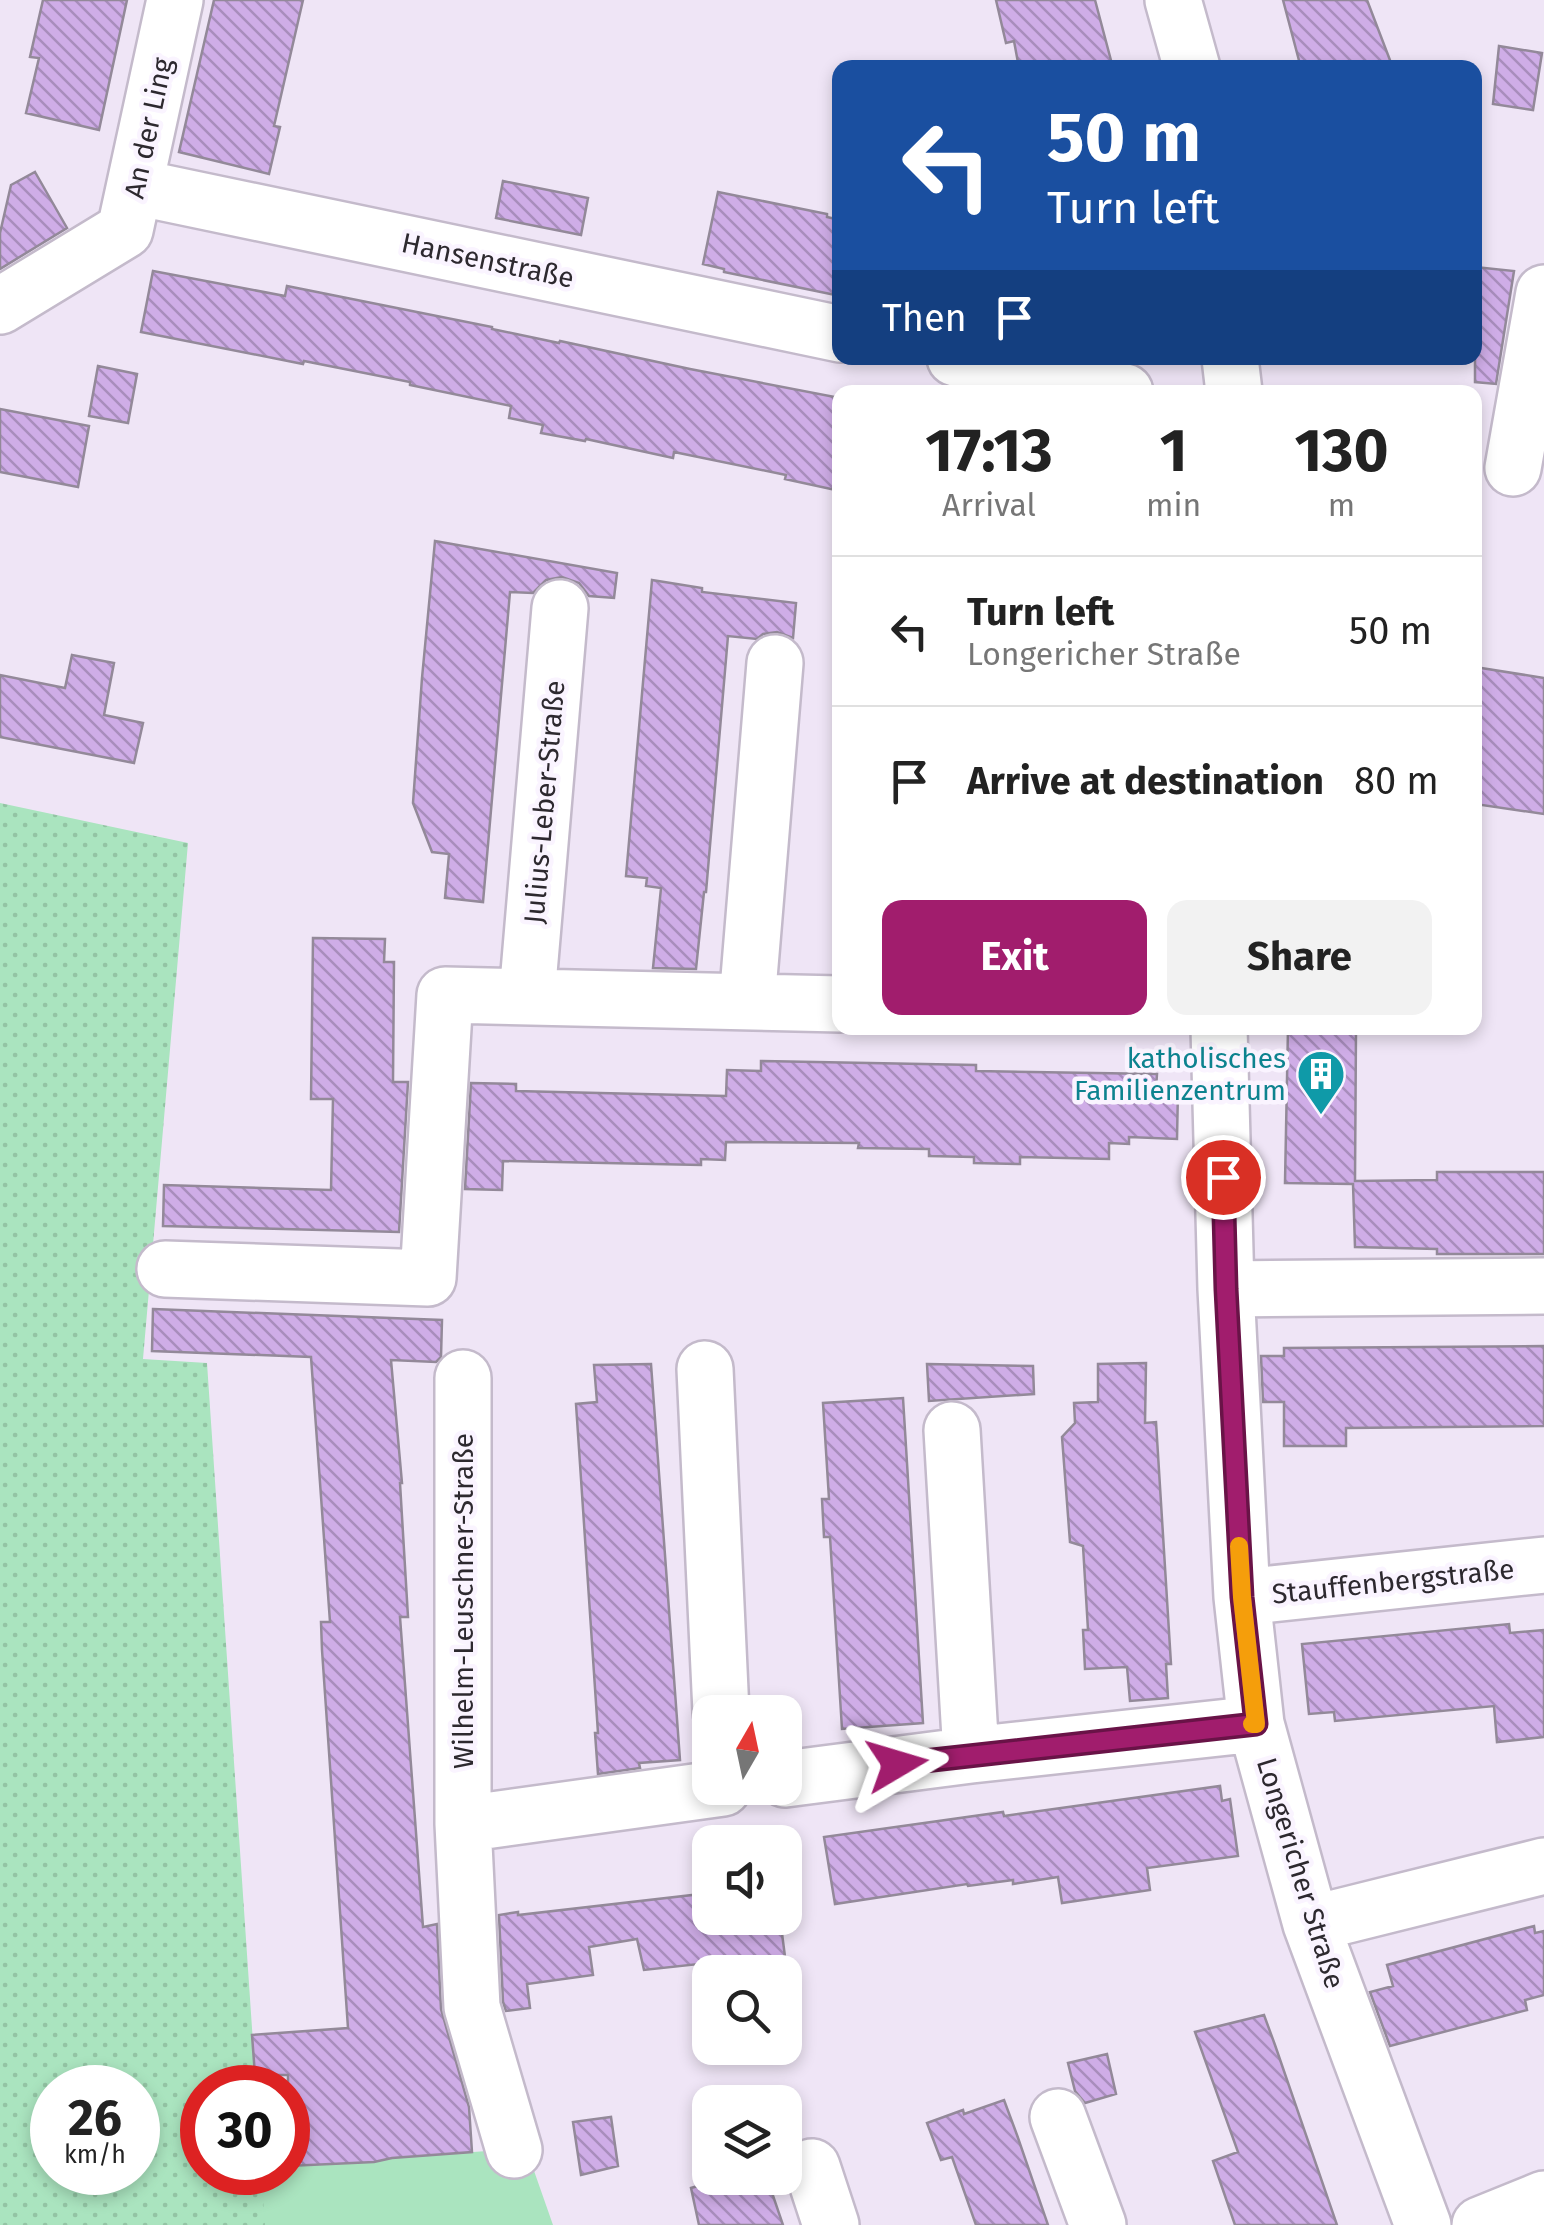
<!DOCTYPE html>
<meta charset="utf-8">
<style>
:root{--surface:#fff;--page:#f2f2f2;--text:#222;--muted:#767676;--line:#e0e0e0;--accent:#a11d6d}
body{margin:0;font-family:"Fira Sans",sans-serif;background:var(--page);color:var(--text);height:100vh;display:flex;flex-direction:column;font-size:38px;white-space:nowrap}
*{box-sizing:border-box;margin:0}
p{font-size:32px;color:var(--muted)}
.icon{flex:none;width:55px;height:55px;fill:none;stroke:currentColor;stroke-width:2;stroke-linecap:round;stroke-linejoin:round}
.map{position:relative;flex:1;overflow:hidden}
.drawer{position:absolute;left:832px;top:385px;width:650px;height:650px;display:flex;flex-direction:column;background:var(--surface);border-radius:20px;box-shadow:0 5px 15px #0003}
.drawer>*{flex:none}
.top-card{position:absolute;left:832px;top:60px;width:650px;height:305px;border-radius:20px;box-shadow:0 5px 15px #0003;background:#1a4fa0;color:#fff;overflow:hidden}
.needle{width:65px;rotate:9deg}
.buttons{position:absolute;left:692px;top:1695px;display:grid;gap:20px}
.buttons a{display:grid;place-items:center;width:110px;height:110px;border-radius:20px;background:var(--surface);box-shadow:0 5px 15px #0003;font-size:50px}
.speed{position:absolute;left:30px;top:2065px;display:flex;gap:20px;font-size:50px;font-weight:700;text-align:center}
.speed>*{display:grid;place-content:center;width:130px;height:130px;border-radius:50%;background:var(--surface);box-shadow:0 5px 15px #0003;line-height:1}
.speed small{font-size:25px;font-weight:400}
.speed .limit{border:15px solid #d22;background:#fff;color:#111}
.pin{position:absolute;display:grid;place-items:center;width:85px;height:85px;color:#fff;margin:-42px;border:5px solid #fff;border-radius:50%;box-shadow:0 2px 10px #0007}
.me{position:absolute;width:110px;margin:-55px;rotate:83deg;stroke-linejoin:round;filter:drop-shadow(0 0 8px #0008)}
.turn{display:flex;align-items:center;gap:35px;height:210px;padding:0 50px;font-size:45px}
.turn .icon{width:130px;height:130px;stroke-width:2.5}
.turn b{display:block;font-size:70px;line-height:85px}
.then{display:flex;align-items:center;height:95px;padding:0 50px;background:#0003;gap:20px;font-size:38px}
.eta{display:flex;justify-content:space-evenly;align-items:center;height:170px;text-align:center}
.eta b{font-size:60px;font-weight:700;line-height:70px}
.primary-button{display:flex;gap:20px;margin-top:auto;padding:20px 50px}
.primary-button a{flex:1;height:115px;border-radius:20px;background:var(--accent);color:#fff;font-size:40px;font-weight:700;line-height:115px;text-align:center}
.primary-button a+a{background:var(--page);color:var(--text)}
ul{padding:0;list-style:none}
li{display:flex;align-items:center;gap:30px;height:150px;padding:0 50px;border-top:2px solid var(--line)}
li div{flex:1}
li b{display:block;font-size:38px}
li em{font-style:normal}
.map>svg:first-child{display:block}
.grass{fill:url(#grass-dots);fill-rule:evenodd}
.park{fill:#aae4bf}
.building{fill:url(#building-back-hatch);stroke:#938999;stroke-width:2.5}
.lines{fill:none;stroke-linecap:round;stroke-linejoin:round}
.minor-casing{stroke:#c4bacb;stroke-width:60}
.minor{stroke:#fff;stroke-width:55}
.route-casing{stroke:#691347;stroke-width:25}
.route{stroke:#a11d6d;stroke-width:18}
.slow{stroke:#f59e0b;stroke-width:18}
.labels{text-anchor:middle;stroke-width:9;stroke-linejoin:round;paint-order:stroke}
.street-label{font-size:28px;fill:#2d292f;stroke:#faf4ff}
.culture-label{font-size:28px;fill:#0d838f;stroke:#faf4ff;text-anchor:end}
</style>
<div class="map">
<svg width="1544" height="2225" viewBox="0 0 1544 2225">
<defs>
<pattern id="grass-dots" width="8" height="8" patternUnits="userSpaceOnUse" patternTransform="scale(2.5)"><rect width="8" height="8" fill="#aae4bf"/><path d="M2 2h.1M6 6h.1" fill="none" stroke="#93c4a4" stroke-width="1.8" stroke-linecap="round"/></pattern>
<pattern id="building-back-hatch" width="6" height="6" patternUnits="userSpaceOnUse" patternTransform="scale(2.5)"><rect width="6" height="6" fill="#cfade7"/><path d="M-1 5l2 2M0 0l6 6M5-1l2 2" fill="none" stroke="#a88dbc"/></pattern>
</defs>
<rect width="100%" height="100%" fill="#efe5f6"/>
<!-- grass -->
<path class="grass" d="M0,803L188,843L143,1359L207,1363L256,2087L202,2088V2172L262,2173L266,2225H0ZM52,2088H138V2172H52Z"/>
<!-- park -->
<path class="park" d="M526,2148L553,2225H265L261,2173L288,2172V2166Z"/>
<!-- building -->
<path class="building" d="M43,0H127L99,130L26,113L39,58L30,57Z
M214,0H303L274,126L280,127L269,174L179,152Z
M996,0H1095L1113,68H1019L1014,41L1006,43Z
M1283,0H1367L1393,68H1301Z
M1499,46L1542,53L1533,110L1493,104Z
M35,172L67,228L0,269V233L11,185Z
M503,181L588,198L581,235L496,218Z
M718,192L827,214V217L840,220V296L724,272V269L703,264Z
M1475,267L1514,271L1496,384L1475,382Z
M153,271L285,296L287,286L492,327V329L559,343L560,341L690,369L840,398V491L785,479L786,475L674,452L673,458L586,439L585,441L541,433L543,425L509,418L511,406L410,385V382L304,361L303,364L141,332Z
M98,366L137,374L128,423L89,416Z
M0,409L89,426L78,487L0,472Z
M435,541L617,573L614,598L589,596L579,583L562,577L546,580L533,593L510,592L483,902L445,898L449,854L432,852L413,803L422,678Z
M652,580L702,588V592L796,603L793,638L777,632L763,634L757,639L728,636L706,892H704L696,969L653,968L661,888L646,886L647,878L626,876Z
M72,655L114,663L104,715L143,723L134,763L0,737V675L65,688Z
M1475,667L1544,678V814L1475,804Z
M313,938L385,939L384,962H394L393,1082H408L399,1232L163,1226L164,1185L331,1190L333,1099H311Z
M1288,1028H1356L1355,1181L1437,1180V1172H1544V1254H1437V1249L1355,1247L1353,1184L1285,1183Z
M761,1061L976,1065V1071L1157,1074L1156,1089L1178,1090L1177,1139L1129,1137V1144L1109,1143V1159L1020,1157V1164L974,1163V1157L929,1156V1149L858,1148L859,1143L726,1142L725,1160L701,1159V1165L503,1161L502,1190L465,1189L471,1083L516,1084V1091L726,1096L727,1070L761,1071Z
M153,1309L442,1320L441,1357L436,1362L391,1360L402,1483H400L408,1617H400L423,1927L437,1924L441,2009L469,2107L472,2152L392,2158L374,2162L288,2166V2075H255L252,2035L348,2028L322,1650L321,1622H330L311,1357L152,1351Z
M1544,1346V1426L1346,1428V1446H1284V1402H1263L1261,1356H1284V1348Z
M1146,1363L1145,1423L1156,1422L1171,1664H1166L1168,1698L1130,1701L1127,1667L1085,1669L1083,1630H1088L1083,1546L1070,1542L1062,1437L1075,1423L1074,1403L1098,1402V1364Z
M651,1364L680,1760L639,1763L640,1768L598,1774L595,1733H598L576,1404L597,1402L594,1365Z
M927,1364L1033,1366L1034,1394L929,1401Z
M903,1398L923,1723L842,1729L830,1537H824L822,1499H829L823,1403Z
M1509,1624L1510,1633L1544,1630V1737L1497,1742L1494,1706L1335,1721L1334,1712L1309,1714L1302,1644Z
M1220,1786L1222,1801L1230,1799L1238,1856L1147,1868L1150,1890L1062,1903L1058,1877L1013,1884V1880L968,1886L967,1884L835,1904L824,1837L1003,1812L1004,1816Z
M710,1893V1918H780L787,1972H728L726,1961L644,1970L637,1939L589,1947L593,1975L527,1984L530,2008L506,2011L503,2002L499,1915L518,1912V1915Z
M1534,1926L1535,1933L1544,1931V1995L1525,2000L1527,2010L1390,2046L1370,1992L1393,1986L1387,1965Z
M1264,2015L1275,2045L1337,2225H1235L1213,2161L1238,2152L1195,2032Z
M1107,2054L1116,2094L1085,2103L1075,2091L1068,2063Z
M1004,2100L1017,2135L1048,2225H976L952,2157L941,2160L927,2123L963,2110L964,2114Z
M611,2117L618,2166L581,2175L573,2122Z
M726,2178H767L783,2225H699L691,2188Z"/>
<g class="lines">
<!-- minor casing -->
<g class="minor-casing">
<path id="minor" d="M1173,0L1192,68
M136,187L840,334
M0,306L125,230L175,0
M955,358L1125,392
M1230,358L1234,392
M1513,468L1544,293
M527,996L560,608
M747,1002L775,663
M1219,1028L1226,1289L1242,1597L1256,1724L1311,1924L1423,2225
M165,1269L428,1278L445,995L840,1004
M1226,1289L1544,1286
M705,1369L721,1712
M463,1378V1824L472,2007L514,2150
M952,1430L971,1755
M1242,1597L1544,1565
M785,1779L971,1755L1256,1724
M463,1824L723,1788
M1311,1924L1544,1866
M1058,2117L1098,2225
M812,2167L831,2225
M1480,2225L1544,2199"/>
</g>
<!-- minor -->
<use href="#minor" class="minor"/>
</g>
<g class="lines">
<!-- route casing -->
<g class="route-casing">
<path id="route" d="M897,1764L1256,1724L1242,1597L1226,1289L1223,1177"/>
</g>
<!-- route -->
<use href="#route" class="route"/>
<!-- slow -->
<path class="slow" d="M1239,1546L1242,1597L1256,1724H1252"/>
</g>
<!-- icons -->
<defs>
<g id="building-pin" transform="scale(2.5)"><path d="M0 17L-7.5 6A9.5 9.5 0 1 1 7.5 6Z" fill="#0f9aa8" stroke="#faf4ff"/><path d="M-4-6H4V6H1V3H-1V6H-4ZM-2.5-4.3h1.7v1.8h-1.7ZM.8-4.3h1.7v1.8H.8ZM-2.5-1h1.7V.8h-1.7ZM.8-1h1.7V.8H.8Z" fill="#fff"/></g>
</defs>
<g fill-rule="evenodd">
<use href="#building-pin" x="1321" y="1074"/>
</g>
<g class="labels">
<!-- street labels -->
<g class="street-label">
<text transform="translate(148 128) rotate(-78)" y="10">An der Ling</text>
<text transform="translate(488 260) rotate(12)" y="10">Hansenstraße</text>
<text transform="translate(544 802) rotate(-85)" y="10">Julius-Leber-Straße</text>
<text transform="translate(1393 1581) rotate(-6)" y="10">Stauffenbergstraße</text>
<text transform="translate(463 1601) rotate(-90)" y="10">Wilhelm-Leuschner-Straße</text>
<text transform="translate(1301 1873) rotate(73)" y="10">Longericher Straße</text>
</g>
<!-- culture labels -->
<g class="culture-label">
<text x="1286" y="1068">katholisches<tspan x="1286" dy="32">Familienzentrum</tspan></text>
</g>
</g>
</svg>
<div class="buttons">
<a><svg class="needle" viewBox="-14 -14 28 28"><path d="M0-13l5 13h-10z" fill="#e53935"/><path d="M0 13l5-13h-10z" fill="#767676"/></svg></a>
<a><svg class="icon" aria-label="sound" viewBox="0 0 24 24"><path d="M4 9h4l5-4v14l-5-4H4zM17 9q2 3 0 6"/></svg></a>
<a><svg class="icon" aria-label="search" viewBox="0 0 24 24"><circle cx="10" cy="10" r="6"/><path d="M15 15l6 6"/></svg></a>
<a><svg class="icon" aria-label="layers" viewBox="0 0 24 24"><path d="M12 4l9 5-9 5-9-5zM3 14l9 5 9-5"/></svg></a>
</div>
<div class="speed"><div>26<small>km/h</small></div><div class="limit">30</div></div>
<div class="pin" style="left:1223px;top:1177px;background:#d93025"><svg class="icon" aria-label="arrive" viewBox="0 0 24 24"><path d="M6 21V4h12l-3 4 3 4H6"/></svg></div>
<svg class="me" style="left:897px;top:1764px" viewBox="-20 -20 40 40"><path d="M0-17L14 15 0 8-14 15z" fill="#a11d6d" stroke="#fff" stroke-width="4"/></svg>
<div class="top-card">
<div class="turn"><svg class="icon" aria-label="left" viewBox="0 0 24 24"><path d="M17 20v-9H6M10 6l-5 5 5 5"/></svg><div><b>50 m</b>Turn left</div></div>
<div class="then">Then<svg class="icon" aria-label="arrive" viewBox="0 0 24 24"><path d="M6 21V4h12l-3 4 3 4H6"/></svg></div>
</div>
<section class="drawer">
<div class="eta">
<div><b>17:13</b><p>Arrival</p></div>
<div><b>1</b><p>min</p></div>
<div><b>130</b><p>m</p></div>
</div>
<ul>
<li><svg class="icon" aria-label="left" viewBox="0 0 24 24"><path d="M17 20v-9H6M10 6l-5 5 5 5"/></svg><div><b>Turn left</b><p>Longericher Straße</p></div><em>50 m</em></li>
<li><svg class="icon" aria-label="arrive" viewBox="0 0 24 24"><path d="M6 21V4h12l-3 4 3 4H6"/></svg><div><b>Arrive at destination</b></div><em>80 m</em></li>
</ul>
<div class="primary-button"><a>Exit</a><a>Share</a></div>
</section>
</div>
